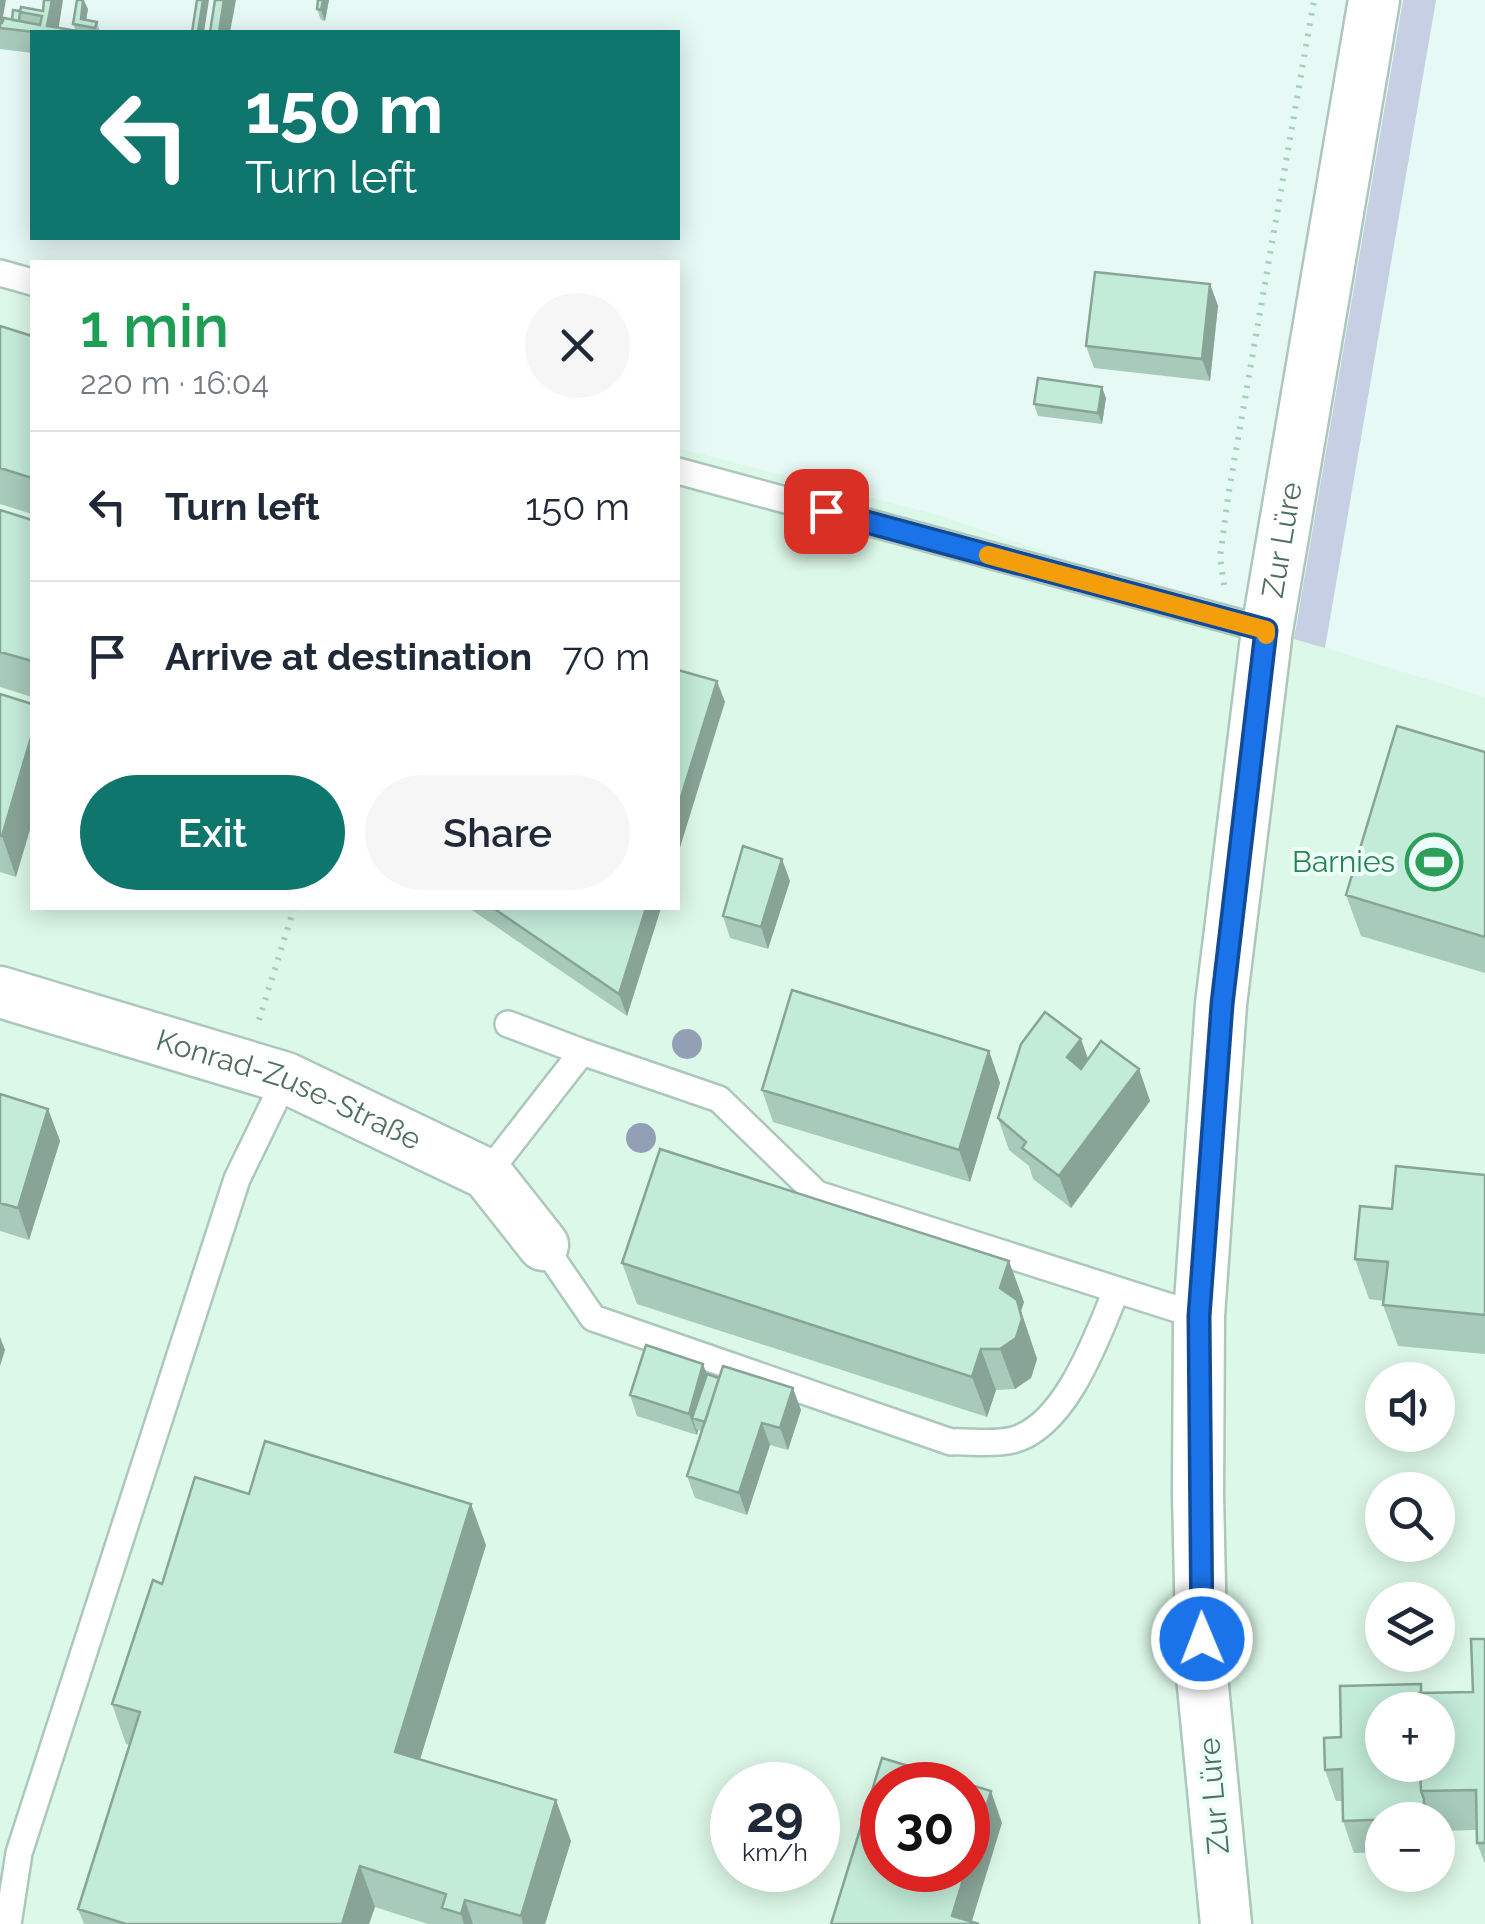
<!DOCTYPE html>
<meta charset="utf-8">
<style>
:root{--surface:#fff;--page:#f6f6f7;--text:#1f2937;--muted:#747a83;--line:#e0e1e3;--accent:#0f766e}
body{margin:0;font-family:Raleway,sans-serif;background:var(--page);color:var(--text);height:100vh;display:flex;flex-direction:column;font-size:38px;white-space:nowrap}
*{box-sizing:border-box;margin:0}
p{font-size:32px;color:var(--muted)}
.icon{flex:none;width:55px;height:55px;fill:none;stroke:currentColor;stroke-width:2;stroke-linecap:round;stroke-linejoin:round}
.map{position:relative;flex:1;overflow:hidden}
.details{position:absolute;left:30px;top:260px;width:650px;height:650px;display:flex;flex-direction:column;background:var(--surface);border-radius:0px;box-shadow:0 5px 25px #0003}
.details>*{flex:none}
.guide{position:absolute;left:30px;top:30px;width:650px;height:210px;border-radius:0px;box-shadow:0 5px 25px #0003;background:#0f766e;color:#fff;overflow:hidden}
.tools{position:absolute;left:1365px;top:1362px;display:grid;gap:20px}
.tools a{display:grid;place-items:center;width:90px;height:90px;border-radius:50%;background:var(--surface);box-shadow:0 5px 25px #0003;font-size:50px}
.speed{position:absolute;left:710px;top:1762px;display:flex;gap:20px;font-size:50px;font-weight:700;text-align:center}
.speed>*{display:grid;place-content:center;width:130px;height:130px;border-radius:50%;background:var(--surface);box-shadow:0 5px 25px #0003;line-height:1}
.speed small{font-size:25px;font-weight:400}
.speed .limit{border:15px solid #d22;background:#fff;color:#111}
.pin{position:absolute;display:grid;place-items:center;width:85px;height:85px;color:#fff;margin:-42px;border-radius:20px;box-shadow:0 5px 15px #0006}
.me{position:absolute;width:110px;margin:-55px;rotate:359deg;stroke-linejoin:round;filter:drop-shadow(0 0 8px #0008)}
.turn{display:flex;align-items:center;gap:35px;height:210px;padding:0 50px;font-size:45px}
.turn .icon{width:130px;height:130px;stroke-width:2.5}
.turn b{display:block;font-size:70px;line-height:85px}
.round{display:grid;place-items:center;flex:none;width:105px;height:105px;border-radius:52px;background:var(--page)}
.headline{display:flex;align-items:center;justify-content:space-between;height:170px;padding:0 50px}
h1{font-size:60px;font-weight:600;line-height:75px;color:#1e9e55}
.primary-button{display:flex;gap:20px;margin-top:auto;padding:20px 50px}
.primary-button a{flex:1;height:115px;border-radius:60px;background:var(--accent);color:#fff;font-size:40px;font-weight:600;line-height:115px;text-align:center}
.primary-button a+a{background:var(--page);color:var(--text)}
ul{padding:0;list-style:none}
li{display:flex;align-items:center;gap:30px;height:150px;padding:0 50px;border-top:2px solid var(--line)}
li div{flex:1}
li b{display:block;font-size:38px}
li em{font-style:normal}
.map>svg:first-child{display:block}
.commercial{fill:#dcf8e8;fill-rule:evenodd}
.green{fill:#c7cfe5}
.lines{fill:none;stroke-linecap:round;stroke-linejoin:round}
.lane-casing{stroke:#acc7bc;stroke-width:30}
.street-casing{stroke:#acc7bc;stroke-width:55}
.path{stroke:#a5d0bc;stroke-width:6;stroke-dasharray:2.5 8;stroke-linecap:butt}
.lane{stroke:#fff;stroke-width:25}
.street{stroke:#fff;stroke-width:50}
.tree{fill:#939fb4}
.wall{fill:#a7caba}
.shaded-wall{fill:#88a497}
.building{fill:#c2ebd8;stroke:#88a497;stroke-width:2.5}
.route-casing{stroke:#114b97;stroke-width:25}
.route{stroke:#1a73e8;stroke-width:18}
.slow{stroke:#f59e0b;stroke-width:18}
.labels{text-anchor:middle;stroke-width:8;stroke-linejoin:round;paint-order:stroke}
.street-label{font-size:30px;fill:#4f705f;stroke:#edfdf9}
.leisure-label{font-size:30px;fill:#27864d;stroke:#edfdf9;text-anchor:end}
</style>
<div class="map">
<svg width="1485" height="1924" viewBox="0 0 1485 1924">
<rect width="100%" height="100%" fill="#e7f9f5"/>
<!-- commercial -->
<path class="commercial" d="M0,262L32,272V908H678V448L942,516L1267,630L1485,697V1924H0ZM1382,1380H1438V1435H1382ZM1382,1490H1438V1545H1382ZM1382,1600H1438V1655H1382ZM1382,1710H1438V1765H1382ZM732,1785H818V1870H732ZM882,1785H968V1870H882ZM1382,1820H1438V1875H1382Z"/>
<!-- green -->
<path class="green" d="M1403,0H1436L1325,648L1294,639Z"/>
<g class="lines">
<!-- lane casing -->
<g class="lane-casing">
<path id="lane" d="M0,273L32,282
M678,471L1267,630
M582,1052L719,1099L817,1194L1199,1316
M487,1174L582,1052L508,1024
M543,1245L593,1318L951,1442C969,1441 994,1445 1013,1440C1066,1426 1097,1337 1116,1291
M8,1924L19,1853L237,1179L286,1078"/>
</g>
<!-- street casing -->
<g class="street-casing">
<g id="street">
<path id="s1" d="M0,992L286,1078L487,1174L543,1245"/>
<path id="s2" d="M1226,1924L1202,1676L1198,1494L1199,1316L1221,1004L1267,630L1374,0"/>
</g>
</g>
<!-- path -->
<path class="path" d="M1224,585L1220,557L1228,497L1314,0
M259,1020L294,908"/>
<!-- lane -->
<use href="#lane" class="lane"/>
<!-- street -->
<use href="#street" class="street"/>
</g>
<!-- trees -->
<g class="tree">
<circle cx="687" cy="1044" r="15"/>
<circle cx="641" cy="1138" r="15"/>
</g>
<!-- wall -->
<path class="wall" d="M0,0L1,23L12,20L20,11H43L59,28L76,31L73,24L77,0H84L88,9L86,20L97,22L100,32H32V53L0,49Z
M318,0H329L325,21L321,20L317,9Z
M1210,284L1218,306L1210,381L1094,368L1086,346Z
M0,326L32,336V514L0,504Z
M1106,398L1102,424L1038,416L1034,404Z
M0,510L32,520V697L0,687Z
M0,694L16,877L0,872Z
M1485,752V973L1361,936L1346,895Z
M790,881L768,949L730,938L723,916Z
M469,908H661L627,1016Z
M989,1051L1000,1083L970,1182L773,1122L762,1090Z
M1088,1059L1139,1069L1150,1101L1071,1208L1033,1179L1029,1166L1009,1150L998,1118Z
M0,1094L48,1109L60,1141L29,1240L0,1231Z
M1485,1175V1354L1398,1346L1383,1305L1384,1301L1369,1299L1355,1259L1392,1209Z
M622,1263L1024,1302L1021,1311L1037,1359L1031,1378L1015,1389L996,1390L987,1417L637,1304Z
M707,1374L801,1410L788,1450L770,1445L747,1515L695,1498L687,1476L702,1431L698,1430L697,1435L637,1416L630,1395Z
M249,1494L486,1545L420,1759L571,1841L545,1924H428L375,1907L369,1924H84L78,1909L130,1745L126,1744L112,1704L162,1584Z
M1485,1639V1864L1477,1843V1830L1438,1831V1820H1382V1852L1354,1853L1343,1821L1342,1801H1336L1325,1770L1341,1737L1424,1693L1473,1692Z"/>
<!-- shaded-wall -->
<path class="shaded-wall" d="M0,0H6L1,28H0Z
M52,0H63L58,32L47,26Z
M83,0L88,9L85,26L81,19Z
M203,0H209L204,32H198Z
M224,0H236L230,32H219Z
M323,0H329L325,21L321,10Z
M1210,284L1218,306L1210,381L1202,359Z
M1102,387L1106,398L1102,424L1098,413Z
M717,681L725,702L678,854V807Z
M32,734V823L16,877L2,836Z
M782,859L790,881L768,949L761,927Z
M646,908H661L627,1016L619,994Z
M1081,1039L1092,1070L1078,1089L1067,1057Z
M989,1051L1000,1083L970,1182L959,1150Z
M1139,1069L1150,1101L1071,1208L1059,1176Z
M48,1109L60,1141L29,1240L18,1208Z
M1009,1261L1024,1302L1021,1311L1037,1359L1031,1378L1015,1389L1000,1349V1288Z
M0,1337L5,1350L0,1366Z
M981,1349L996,1390L987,1417L972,1377Z
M703,1364L711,1385L692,1418L696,1429L698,1430L697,1435L689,1414Z
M793,1388L801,1410L788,1450L780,1428Z
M762,1423L770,1445L747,1515L739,1493Z
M471,1504L486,1545L410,1792L395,1752Z
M991,1791L1002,1823L971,1924L952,1916L966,1870H968V1865Z
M1424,1799L1431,1820H1425Z
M556,1800L571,1841L545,1924H523L521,1916Z
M360,1866L375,1907L369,1924H342Z
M465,1900L473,1924H464L461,1914Z"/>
<!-- building -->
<path class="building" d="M44,0H52L47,26L84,32H34L0,28V23H2L4,18L40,25L42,16L20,12L21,7L43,11Z
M77,0H83L81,19L97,22L95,28L73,24Z
M197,0H203L198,32H192Z
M215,0H224L219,32H210Z
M318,0H323L321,10L317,9Z
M13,10L20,11L19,21L12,20Z
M1095,272L1210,284L1202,359L1086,346Z
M0,326L32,336V478L0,468Z
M1038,378L1102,387L1098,413L1034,404Z
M0,510L32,520V661L0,652Z
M678,670L717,681L678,807Z
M0,694L32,704V734L2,836H0Z
M1397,726L1485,752V937L1346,895Z
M743,846L782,859L761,927L723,916Z
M493,908H646L619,994Z
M792,990L989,1051L959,1150L762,1090Z
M1045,1012L1081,1039L1067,1057L1081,1069L1101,1041L1139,1069L1059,1176L1022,1148L1026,1142L998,1118L1021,1044Z
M0,1094L48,1109L18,1208L0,1203Z
M660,1149L1009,1261L1000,1288L1017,1300L1022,1319L1016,1338L1000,1349H981L972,1377L622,1263Z
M1396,1166L1485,1175V1315L1383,1305L1388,1262L1355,1259L1360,1206L1392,1209Z
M646,1345L703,1364L689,1414L630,1395Z
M723,1366L793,1388L780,1428L762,1423L739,1493L687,1476Z
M707,1374L719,1378L705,1422L692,1418Z
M265,1441L471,1504L395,1752L556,1800L521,1916L465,1900L461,1914L442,1908L446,1894L360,1866L342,1924H126L78,1909L140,1712L112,1704L153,1580L162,1584L195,1477L249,1494Z
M1471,1639H1485V1843H1477L1476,1790L1421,1791L1420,1765H1438V1710H1419V1693L1473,1692Z
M1421,1684V1693H1419V1710H1382V1765H1420L1421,1791L1424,1799V1818L1343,1821L1342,1769L1325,1770L1324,1738L1341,1737L1340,1686Z
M882,1758L991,1791L968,1865V1785H882V1870H966L952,1916L979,1924H831Z"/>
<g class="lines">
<!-- route casing -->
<g class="route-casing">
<path id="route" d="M826,511L1266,630L1222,1004L1199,1316L1202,1639"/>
</g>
<!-- route -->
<use href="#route" class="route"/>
<!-- slow -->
<path class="slow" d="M988,555L1266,630V635"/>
</g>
<!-- icons -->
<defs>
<g id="stadium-ring" transform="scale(2.875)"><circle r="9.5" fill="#edfdf9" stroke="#2e9e5b" stroke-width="1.5"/><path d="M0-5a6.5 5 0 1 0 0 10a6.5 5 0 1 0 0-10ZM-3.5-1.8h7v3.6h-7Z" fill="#2e9e5b"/></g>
</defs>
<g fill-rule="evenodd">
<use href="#stadium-ring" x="1434" y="862"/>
</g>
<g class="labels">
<!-- street labels -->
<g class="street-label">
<text dy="10" stroke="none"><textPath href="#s2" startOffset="1390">Zur Lüre</textPath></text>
<text dy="10" stroke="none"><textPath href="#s1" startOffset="305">Konrad-Zuse-Straße</textPath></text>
<text transform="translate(1214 1796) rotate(-95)" y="10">Zur Lüre</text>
</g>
<!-- leisure labels -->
<g class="leisure-label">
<text x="1395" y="872">Barnies</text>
</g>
</g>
</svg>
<div class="tools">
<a><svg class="icon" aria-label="sound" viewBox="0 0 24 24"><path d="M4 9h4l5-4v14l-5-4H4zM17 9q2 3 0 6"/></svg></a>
<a><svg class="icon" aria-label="search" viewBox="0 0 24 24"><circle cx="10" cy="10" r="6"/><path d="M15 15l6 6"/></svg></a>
<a><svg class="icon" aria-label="layers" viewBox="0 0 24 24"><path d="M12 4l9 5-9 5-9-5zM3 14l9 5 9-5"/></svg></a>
<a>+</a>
<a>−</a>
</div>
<div class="speed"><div>29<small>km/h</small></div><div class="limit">30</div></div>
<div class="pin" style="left:826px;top:511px;background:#d93025"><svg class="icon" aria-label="arrive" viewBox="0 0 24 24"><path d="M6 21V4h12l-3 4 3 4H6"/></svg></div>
<svg class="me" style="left:1202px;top:1639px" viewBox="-20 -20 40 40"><circle r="17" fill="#1a73e8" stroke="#fff" stroke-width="3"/><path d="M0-11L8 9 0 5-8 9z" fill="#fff"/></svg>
<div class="guide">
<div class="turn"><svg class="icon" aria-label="left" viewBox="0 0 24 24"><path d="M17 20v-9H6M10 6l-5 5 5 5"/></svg><div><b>150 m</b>Turn left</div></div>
</div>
<section class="details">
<div class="headline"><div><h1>1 min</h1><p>220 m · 16:04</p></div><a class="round"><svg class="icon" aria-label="close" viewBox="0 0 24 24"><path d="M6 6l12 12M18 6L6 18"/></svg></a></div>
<ul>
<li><svg class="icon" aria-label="left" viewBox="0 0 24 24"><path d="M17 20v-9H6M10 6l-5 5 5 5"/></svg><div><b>Turn left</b></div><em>150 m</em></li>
<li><svg class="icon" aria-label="arrive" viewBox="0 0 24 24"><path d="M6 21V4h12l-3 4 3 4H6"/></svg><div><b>Arrive at destination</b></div><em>70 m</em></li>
</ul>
<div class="primary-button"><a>Exit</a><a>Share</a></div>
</section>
</div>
